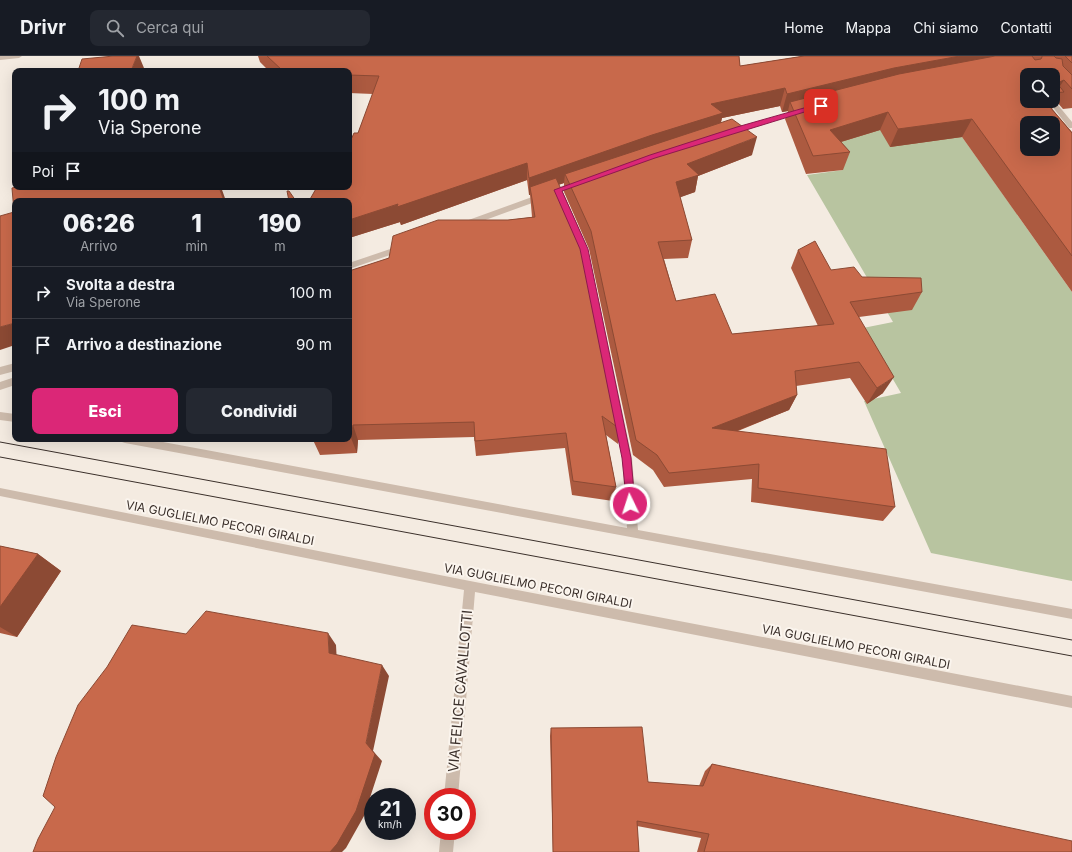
<!DOCTYPE html>
<html lang="it">
<style>
:root{--surface:#171b24;--page:#242831;--text:#f1f3f6;--muted:#9ea1a6;--line:#363941;--accent:#db2777}
body{margin:0;font-family:Inter,sans-serif;background:var(--page);color:var(--text);height:100vh;display:flex;flex-direction:column;font-size:15px;white-space:nowrap}
*{box-sizing:border-box;margin:0}
p{font-size:13px;color:var(--muted)}
.icon{flex:none;width:22px;height:22px;fill:none;stroke:currentColor;stroke-width:2;stroke-linecap:round;stroke-linejoin:round}
.map{position:relative;flex:1;overflow:hidden}
.panel{position:absolute;left:12px;top:142px;width:340px;height:244px;display:flex;flex-direction:column;background:var(--surface);border-radius:8px;box-shadow:0 4px 16px #0002}
.panel>*{flex:none}
.hud{position:absolute;left:12px;top:12px;width:340px;height:122px;border-radius:8px;box-shadow:0 4px 16px #0002;background:#171b24;color:var(--text);overflow:hidden}
.tools{position:absolute;left:1020px;top:12px;display:grid;gap:8px}
.tools a{display:grid;place-items:center;width:40px;height:40px;border-radius:8px;background:var(--surface);box-shadow:0 4px 16px #0002;font-size:20px}
.speed{position:absolute;left:364px;top:732px;display:flex;gap:8px;font-size:20px;font-weight:700;text-align:center}
.speed>*{display:grid;place-content:center;width:52px;height:52px;border-radius:50%;background:var(--surface);box-shadow:0 4px 16px #0002;line-height:1}
.speed small{font-size:10px;font-weight:400}
.speed .limit{border:6px solid #d22;background:#fff;color:#111}
.pin{position:absolute;display:grid;place-items:center;width:34px;height:34px;color:#fff;margin:-17px;border-radius:8px;box-shadow:0 2px 6px #0006}
.me{position:absolute;width:44px;margin:-22px;rotate:356deg;stroke-linejoin:round;filter:drop-shadow(0 0 3px #0008)}
.turn{display:flex;align-items:center;gap:14px;height:84px;padding:0 20px;font-size:18px}
.turn .icon{width:52px;height:52px;stroke-width:2.5}
.turn b{display:block;font-size:28px;line-height:34px}
.then{display:flex;align-items:center;height:38px;padding:0 20px;background:#0003;gap:8px;font-size:15px}
.eta{display:flex;justify-content:space-evenly;align-items:center;height:68px;text-align:center}
.eta b{font-size:24px;font-weight:800;line-height:28px}
.primary-button{display:flex;gap:8px;margin-top:auto;padding:8px 20px}
.primary-button a{flex:1;height:46px;border-radius:8px;background:var(--accent);color:#fff;font-size:16px;font-weight:800;line-height:46px;text-align:center}
.primary-button a+a{background:var(--page);color:var(--text)}
ul{padding:0;list-style:none}
li{display:flex;align-items:center;gap:12px;height:52px;padding:0 20px;border-top:1px solid var(--line)}
li div{flex:1}
li b{display:block;font-size:15px}
li em{font-style:normal}
header{display:flex;align-items:center;gap:24px;box-sizing:border-box;height:56px;padding:0 20px;background:var(--surface);border-bottom:1px solid var(--line)}
header strong{font-size:19px}
nav{display:flex;gap:22px;margin-inline-start:auto;font-size:14px}
.search{width:280px;height:36px;background:var(--page);display:flex;align-items:center;gap:10px;box-sizing:border-box;padding:0 14px;border-radius:8px;color:var(--muted);font-size:15px}
.map>svg:first-child{display:block}
.green{fill:#b8c4a0}
.lines{fill:none;stroke-linecap:round;stroke-linejoin:round}
.lane{fill:#cdbbac;fill-rule:evenodd}
.street{fill:#cdbbac;fill-rule:evenodd}
.tram{stroke:#3b302b;stroke-width:1}
.wall{fill:#ac5a40;fill-rule:evenodd}
.shaded-wall{fill:#8c4a34}
.building{fill:#c8694b;stroke:#8c4a34;fill-rule:evenodd}
.route{fill:#db2777;stroke:#8e194d}
.labels{text-anchor:middle;stroke-width:4;stroke-linejoin:round;paint-order:stroke}
.street-label{font-size:12px;fill:#3b302b;stroke:#fbf5ee}
.near-street-label{font-size:14px;fill:#3b302b;stroke:#fbf5ee}
</style>
<header>
<strong>Drivr</strong>
<div class="search"><svg class="icon" aria-label="search" viewBox="0 0 24 24"><circle cx="10" cy="10" r="6"/><path d="M15 15l6 6"/></svg>Cerca qui</div>
<nav><a>Home</a><a>Mappa</a><a>Chi siamo</a><a>Contatti</a></nav>
</header>
<div class="map">
<svg width="1072" height="796" viewBox="0 0 1072 796">
<rect width="100%" height="100%" fill="#f4ebe1"/>
<!-- green -->
<path class="green" d="M828,67L955,71L1072,236V525L931,497L864,345L901,337L863,272L893,266L807,119L843,114Z"/>
<g class="lines">
<!-- lane -->
<path class="lane" d="M1053,43L1072,66V72H1069L1048,45H1053Z"/>
<!-- street -->
<path class="street" d="M0,0H22L19,2L0,4Z
M799,54L802,56L801,57L732,77L728,75Z
M573,126H576L580,128L579,130L469,170L466,171L462,168L463,166Z
M577,174L581,177L588,193L632,402L638,474L1072,553V563L125,387L122,386L120,383H147L627,472L622,402L580,193L573,177Z
M402,189L406,192L405,194L349,213V207Z
M15,307V315L0,319V311Z
M15,321V329L0,334V326Z
M0,356L15,358V366L0,364Z
M0,432L470,525L1072,640V652L475,536L458,741H444L464,534L0,440Z
M441,775H455L453,796H439Z"/>
<!-- tram -->
<path class="tram" d="M0,386L1072,584
M0,401L1072,600"/>
</g>
<!-- wall -->
<path class="wall" d="M258,0H739L740,10L804,0H1072V52L1063,53L1057,46L1052,53L1072,76V236L962,81L890,91L880,74L841,86L850,96L843,114L806,118L785,63L788,55L782,56L780,50L722,62L721,66L752,99L698,120L695,136L680,141L692,184L688,202L664,203L676,245L732,278L818,270L791,212L798,194L831,214L862,221L922,236L912,254L859,261L883,337L867,348L850,322L796,330L797,339L789,354L738,375L895,451L883,465L751,446L752,423L664,431L653,414L633,399L589,193L564,136V127L558,129L620,373L618,388L606,379L616,431L613,445L572,439L565,392L476,400L474,381L358,384L357,397L320,399L313,384V383H349V215L508,164L532,161L531,149L530,139H529L527,124L401,169L400,166L349,182V131L358,77L373,38L349,37V15H269L260,6ZM1053,19V45H1027Z
M0,490L38,498L61,515L17,581L0,577Z
M551,672L648,726L699,730L705,715L712,708L1072,796H697L701,782L637,770L639,796H553L550,680Z"/>
<!-- shaded-wall -->
<path class="shaded-wall" d="M137,0H139L144,12L143,15H131Z
M960,0H1031L790,46L788,55L782,56L787,38L894,12Z
M1064,24L1056,36L1057,27Z
M785,32L780,50L722,62L719,74L565,118L564,127L531,138L530,131V139H529V122L711,48Z
M888,56L880,74L824,91L830,74Z
M972,63L962,81L890,91L898,73Z
M757,81L752,99L698,120L695,136L673,144L676,126L687,108Z
M527,107V124L401,169L400,166L349,182V164Z
M219,131H221L226,145H224Z
M15,267V289L0,294V271Z
M894,321L883,337L867,348L877,332Z
M797,339L789,354L706,387L712,372Z
M353,369L358,384L357,397L351,382Z
M38,498L61,515L17,581L0,571V551Z
M328,577L336,589L337,608L329,597Z
M382,609L389,620L373,695L382,705L364,760L346,792L342,796H330L366,687Z"/>
<!-- building -->
<path class="building" d="M114,0H137L131,15H78L82,3Z
M267,0H739L740,10L804,0H960L894,12L787,38L785,32L711,48L723,57L652,79L529,122L527,107L397,151L398,148L349,164V145H309L317,131H349V88L354,77H358L379,20L349,19V15H283Z
M995,0H1032L1035,4L1041,3L1042,1V0H1054L1056,2L1062,3L1063,10L1072,19V33L1064,24L1057,27L1064,36L1053,37V19H1027V45H1045L1072,77V200L972,63L898,73L888,56L830,74L850,96L813,100L790,46L899,18ZM1027,67H1053V93H1027Z
M1065,0H1072V7Z
M732,63L757,81L687,108L699,119L676,126L692,184L658,186L676,245L715,238L732,278L834,268L798,194L815,185L831,214L854,211L862,221L921,222L922,236L850,246L894,321L877,332L859,306L795,315L797,339L712,372L886,393L895,451L758,432L759,408L669,417L657,399L636,384L591,175L565,118Z
M556,122L580,176L620,373L602,360L616,431L573,425L566,377L475,385L474,366L353,369L351,382H349V215L389,202L393,180L438,164H508L535,161L530,131Z
M16,131H219L224,145H15V267L0,271V160L14,156L12,132Z
M287,135H289L296,145H289Z
M313,383H335L313,384Z
M0,490L38,498L0,551Z
M206,555L328,577L329,597L382,609L366,687L375,698L356,755L337,788L330,796H33L38,783L55,751L43,740L56,701L78,649L107,611L132,569L186,578Z
M642,671L648,726L703,730L712,708L1072,785V796H704L709,778L637,765L639,796H553L551,672Z"/>
<!-- route -->
<path class="route" d="M818,48L824,50L655,102L562,135L588,193L631,402L635,448L634,451L630,452L627,451L622,402L580,193L554,134L650,99L737,71Z"/>
<g class="labels">
<!-- street labels -->
<g class="street-label">
<text transform="translate(220 467) rotate(11)" y="4">VIA GUGLIELMO PECORI GIRALDI</text>
<text transform="translate(538 530) rotate(11)" y="4">VIA GUGLIELMO PECORI GIRALDI</text>
<text transform="translate(856 591) rotate(11)" y="4">VIA GUGLIELMO PECORI GIRALDI</text>
</g>
<!-- near-street labels -->
<g class="near-street-label">
<text transform="translate(460 635) rotate(-85)" y="5">VIA FELICE CAVALLOTTI</text>
</g>
</g>
</svg>
<div class="tools">
<a><svg class="icon" aria-label="search" viewBox="0 0 24 24"><circle cx="10" cy="10" r="6"/><path d="M15 15l6 6"/></svg></a>
<a><svg class="icon" aria-label="layers" viewBox="0 0 24 24"><path d="M12 4l9 5-9 5-9-5zM3 14l9 5 9-5"/></svg></a>
</div>
<div class="speed"><div>21<small>km/h</small></div><div class="limit">30</div></div>
<div class="pin" style="left:821px;top:50px;background:#d93025"><svg class="icon" aria-label="arrive" viewBox="0 0 24 24"><path d="M6 21V4h12l-3 4 3 4H6"/></svg></div>
<svg class="me" style="left:630px;top:448px" viewBox="-20 -20 40 40"><circle r="17" fill="#db2777" stroke="#fff" stroke-width="3"/><path d="M0-11L8 9 0 5-8 9z" fill="#fff"/></svg>
<div class="hud">
<div class="turn"><svg class="icon" aria-label="right" viewBox="0 0 24 24"><path d="M7 20v-9h11M14 6l5 5-5 5"/></svg><div><b>100 m</b>Via Sperone</div></div>
<div class="then">Poi<svg class="icon" aria-label="arrive" viewBox="0 0 24 24"><path d="M6 21V4h12l-3 4 3 4H6"/></svg></div>
</div>
<section class="panel">
<div class="eta">
<div><b>06:26</b><p>Arrivo</p></div>
<div><b>1</b><p>min</p></div>
<div><b>190</b><p>m</p></div>
</div>
<ul>
<li><svg class="icon" aria-label="right" viewBox="0 0 24 24"><path d="M7 20v-9h11M14 6l5 5-5 5"/></svg><div><b>Svolta a destra</b><p>Via Sperone</p></div><em>100 m</em></li>
<li><svg class="icon" aria-label="arrive" viewBox="0 0 24 24"><path d="M6 21V4h12l-3 4 3 4H6"/></svg><div><b>Arrivo a destinazione</b></div><em>90 m</em></li>
</ul>
<div class="primary-button"><a>Esci</a><a>Condividi</a></div>
</section>
</div>
